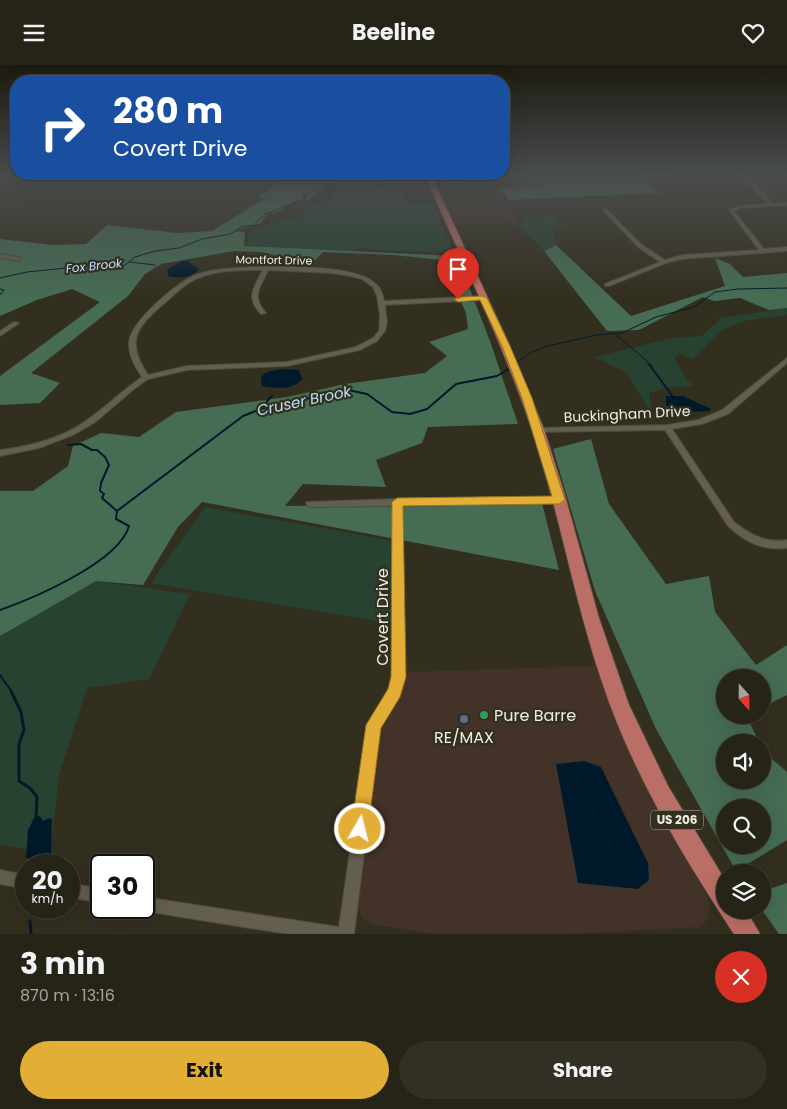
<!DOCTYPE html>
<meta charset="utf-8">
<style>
:root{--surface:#262317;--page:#322f24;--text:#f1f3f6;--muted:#a4a4a1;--line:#424036;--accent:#e3ae35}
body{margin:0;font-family:Poppins,sans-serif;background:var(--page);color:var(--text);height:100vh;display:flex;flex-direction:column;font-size:19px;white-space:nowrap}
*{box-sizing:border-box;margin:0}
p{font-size:16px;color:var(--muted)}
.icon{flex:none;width:28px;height:28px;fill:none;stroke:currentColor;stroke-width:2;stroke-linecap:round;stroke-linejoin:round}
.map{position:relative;height:869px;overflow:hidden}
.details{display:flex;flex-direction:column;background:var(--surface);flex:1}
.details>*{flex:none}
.hud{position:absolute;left:10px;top:10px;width:500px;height:105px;border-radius:20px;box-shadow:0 5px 20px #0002,0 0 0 1px var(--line);background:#1a4fa0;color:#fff;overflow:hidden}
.needle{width:32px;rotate:159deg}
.buttons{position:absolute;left:716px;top:604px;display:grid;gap:10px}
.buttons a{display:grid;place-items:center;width:55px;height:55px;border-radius:50%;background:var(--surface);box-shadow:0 5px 20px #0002,0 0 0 1px var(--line);font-size:25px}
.speed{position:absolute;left:15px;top:789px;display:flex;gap:10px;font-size:25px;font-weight:700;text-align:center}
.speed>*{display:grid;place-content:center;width:65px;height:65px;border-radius:50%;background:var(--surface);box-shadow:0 5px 20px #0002,0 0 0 1px var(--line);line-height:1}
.speed small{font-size:12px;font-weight:400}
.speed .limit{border:2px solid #111;border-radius:8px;background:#fff;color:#111}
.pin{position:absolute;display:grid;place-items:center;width:42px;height:42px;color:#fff;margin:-51px -21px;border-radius:50% 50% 50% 0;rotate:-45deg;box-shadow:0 0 5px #0007}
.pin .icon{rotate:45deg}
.me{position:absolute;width:55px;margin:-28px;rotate:8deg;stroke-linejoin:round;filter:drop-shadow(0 0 4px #0008)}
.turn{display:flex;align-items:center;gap:18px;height:105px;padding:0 20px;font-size:22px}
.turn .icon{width:65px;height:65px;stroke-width:2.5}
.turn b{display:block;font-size:35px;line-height:42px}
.round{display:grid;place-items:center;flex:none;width:52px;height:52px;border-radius:26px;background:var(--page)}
.summary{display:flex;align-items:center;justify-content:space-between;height:85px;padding:0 20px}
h1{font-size:30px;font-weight:700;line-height:38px}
.primary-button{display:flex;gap:10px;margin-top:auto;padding:10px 20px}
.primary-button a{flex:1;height:58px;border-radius:30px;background:var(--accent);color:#111;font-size:20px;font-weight:700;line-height:58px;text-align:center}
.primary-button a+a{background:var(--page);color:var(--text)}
header{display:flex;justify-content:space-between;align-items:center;height:65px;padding:0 20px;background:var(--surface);font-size:22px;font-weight:700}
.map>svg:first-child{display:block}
.commercial{fill:#433228}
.green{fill:#284231}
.forest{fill:#466c54;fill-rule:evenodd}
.water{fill:#011a2b}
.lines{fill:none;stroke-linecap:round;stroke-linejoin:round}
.stream-far2{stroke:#011a2b;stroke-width:1}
.stream-far1{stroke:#011a2b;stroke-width:2}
.stream{stroke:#011a2b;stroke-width:3}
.minor-casing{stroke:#4e4a3c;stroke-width:2}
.highway-casing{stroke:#4e4a3c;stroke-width:2}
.minor{fill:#635e4e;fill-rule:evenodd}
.highway{fill:#bb6e66;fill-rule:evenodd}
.wall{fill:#4b391b}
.building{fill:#57421f;stroke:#3d2e16}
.route{fill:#e3ae35;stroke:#947122}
.leisure-dot{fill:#2e9e5b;stroke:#332f1f;stroke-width:2}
.service-dot{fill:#5c6f8a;stroke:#332f1f;stroke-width:2}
.labels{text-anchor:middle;stroke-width:4.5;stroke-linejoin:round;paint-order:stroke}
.far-street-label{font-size:11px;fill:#efece2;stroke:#332f1f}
.far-water-label{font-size:12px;font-style:italic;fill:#bde0fc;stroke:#332f1f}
.shield{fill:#332f1f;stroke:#b7b3a8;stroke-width:1}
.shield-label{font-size:12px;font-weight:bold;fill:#efece2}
.street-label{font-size:14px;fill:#efece2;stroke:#332f1f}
.water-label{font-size:15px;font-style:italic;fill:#bde0fc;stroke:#332f1f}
.near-street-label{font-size:16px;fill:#efece2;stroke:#332f1f}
.near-poi-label{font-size:16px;fill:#efece2;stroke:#332f1f;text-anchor:start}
</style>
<header><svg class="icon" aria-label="menu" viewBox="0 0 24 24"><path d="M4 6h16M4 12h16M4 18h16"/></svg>Beeline<svg class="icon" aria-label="heart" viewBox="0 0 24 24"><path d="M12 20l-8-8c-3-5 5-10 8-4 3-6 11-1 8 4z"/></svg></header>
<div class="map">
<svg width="787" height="869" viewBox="0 0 787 869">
<rect width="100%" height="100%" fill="#332f1f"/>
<!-- commercial -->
<path class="commercial" d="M398,110H425L431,125L388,127L387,122Z
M498,124L519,158L454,160L439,126Z
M595,601L630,690L651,732L708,833L709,846L707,855L699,862L569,869H433L372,859L363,853L358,843L382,655L410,607Z"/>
<!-- green -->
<path class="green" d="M386,122L389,127H404L407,137H432L454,188L357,184L350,187L319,186L309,197L263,194L268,188L262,183L246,180L250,167L275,157L306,151L302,144L332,133L331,128H355Z
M554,151L567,162L553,163L556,180L544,186L530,171L515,158H524L521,153Z
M787,243V250L747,255L722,265L692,294L679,288L674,293L686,314L695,321L668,322L649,328L653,352L627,308L595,292L671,273L702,271L721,253Z
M205,442L394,476V559L151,518Z
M96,516L190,529L149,614L87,623L59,710L50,789L0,779V571Z"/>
<!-- forest -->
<path class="forest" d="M354,110L329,118L309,135L294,137L280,146L267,149L261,158L234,166L245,167L244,181L457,191L490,276L518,359L428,362L422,378L376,395L386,422L303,419L285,441L542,438L559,505L202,437L178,462L143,520L96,516L0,571V426H33L68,401L73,381L101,368L139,372L176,347L287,332L345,319L425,308L447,291L429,277L468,264L466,248L443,195L393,190L323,187L312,198L261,187L234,186L161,199L145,209L128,231L31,308L60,318L40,338L0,340V311L100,237L72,224L37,235L0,251V174L53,180L86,179L107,160L177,168L212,166L264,134L258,132L271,123L282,118V111Z
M643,113L659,128L509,135L500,123L544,122L548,118Z
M556,180L631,251L725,221L715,193L730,199L743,212L787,208V243L769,245L740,233L714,236L703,232L639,265L607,266L544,186Z
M591,374L609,439L666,519L709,511L715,547L756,600L787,580V630L763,642L762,612H725V650H746L759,677L725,678V715H762L763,685L765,688L787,707V775L736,806L656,664L595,526L553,384ZM762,742V780H725V742Z
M787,818V869H779L762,845L763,826Z"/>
<!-- water -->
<path class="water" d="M182,196H187L199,204C192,213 178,214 168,211L167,205Z
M285,304L299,305L302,314C293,326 275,323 262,321C257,305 274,306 285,304Z
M666,331H683L711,344L710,346C694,347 680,348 666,340Z
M584,696L601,702L648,798L649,815L638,824L578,818L556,699Z
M40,751L43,756L49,753L52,754L51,789C45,793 33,794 26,793L28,765L34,753Z"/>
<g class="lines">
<!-- stream-far2 -->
<path class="stream-far2" d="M130,197L155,200
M0,213L27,207L86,201L99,203L125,200L135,192L155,186L179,183L202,174L230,169L242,162L254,160L265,149L305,134L306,132L303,130L341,115L346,110
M0,224L4,225L0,230
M616,270L645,294L650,301
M516,298L530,288L544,282L596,270L622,268L656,252L694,242L715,227L738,224L787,223"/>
<!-- stream-far1 -->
<path class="stream-far1" d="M649,299L673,332
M266,342L267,336L272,331
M68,380L81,379L92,385H97L105,392L109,400L101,418L100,426L104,429L102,433L117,446
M0,545C34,533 119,497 129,461L116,454L117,446L243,351L266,342L348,325L367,329L392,347L410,349L427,344L456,319L497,311L510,303
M0,610L12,627"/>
<!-- stream -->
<path class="stream" d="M11,626L21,647L24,665L19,679V716L30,723L37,732L36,753
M30,856L31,869"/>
<!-- minor casing -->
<g class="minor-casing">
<path id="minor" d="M13,110H19L0,118V116Z
M478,110C501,110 524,116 547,116C589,115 631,110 674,110L545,118Z
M737,110C752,110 763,129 772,139L787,138V140L740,143L734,146L764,184L787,182V186L682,194L666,198L609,221H605V219L660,197L638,182L603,145L605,143L642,180L665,195L682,190L759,185L729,145L739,141L768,139L748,117Z
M0,189L18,192L21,194L18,196L0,193Z
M255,202C284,202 355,199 376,219C381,223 383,230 384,236L483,231L486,233L483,235L385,240L387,257L385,266L377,276L360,285L287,301L187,305L148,314L134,324L94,358L73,370L39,383L0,391V385C32,381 64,373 90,353C108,340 124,324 142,312C135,302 128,290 129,277C131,256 179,215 198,209C217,203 236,203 255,202ZM263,205C254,222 245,233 261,249L266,248C251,231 260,223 268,205L331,208L350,211L362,214L373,222L377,231L380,250L379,266L373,273L356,282L287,297L187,301L148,310C124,274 138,261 167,236C177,227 188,216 201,212C220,205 243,205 263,205Z
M14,257L19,258L0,271V266Z
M787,293V298L728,349L702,359L672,364L734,457C751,470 765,478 787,475V483C763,486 745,477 728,461L665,365L538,367L534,365L538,363L667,360L698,355L722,345Z
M559,432L563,435L559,438L401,441L405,612L399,631L380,663L354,869H288L144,846L139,844L138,842H144V832L339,862L368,661L390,625L393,612V441L310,442L306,439L307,437L397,434Z
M0,805L26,810V824L0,819Z
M69,818L101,824V838L69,832Z"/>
</g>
<!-- highway casing -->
<g class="highway-casing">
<path id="highway" d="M425,110H431L504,268L544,364L564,427L599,553L629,640L668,721L725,815V845H746L760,869H734C682,790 631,706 601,614C573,531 559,445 531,362C502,276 461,194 425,110Z"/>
</g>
<!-- minor -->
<use href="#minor" class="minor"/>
<!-- highway -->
<use href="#highway" class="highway"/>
</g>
<!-- wall -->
<path class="wall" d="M445,110H462L464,113L463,122L452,121Z"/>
<!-- building -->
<path class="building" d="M451,110H462L464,113L453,112Z"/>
<!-- sky -->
<linearGradient id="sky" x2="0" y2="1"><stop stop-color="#1c1a11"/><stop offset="0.47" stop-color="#4a4d4d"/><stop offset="1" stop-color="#4a4d4d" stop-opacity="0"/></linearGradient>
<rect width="787" height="232" fill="url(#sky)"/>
<!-- route -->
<path class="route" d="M483,231L487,233L510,281L532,333L565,435L559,439L403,441L406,612L400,632L381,663L368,764L366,770L360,772L353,770L351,764L366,660L388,624L391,612L392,437L397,433L552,431L522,333L502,281L480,235L458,237L454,234L458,232Z"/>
<!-- markers -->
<circle class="leisure-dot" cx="484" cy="650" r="5"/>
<circle class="service-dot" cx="464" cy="654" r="5"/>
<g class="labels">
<!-- far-street labels -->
<g class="far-street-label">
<text transform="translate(274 195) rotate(1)" y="4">Montfort Drive</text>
</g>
<!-- far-water labels -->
<g class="far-water-label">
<text transform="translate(94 201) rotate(-6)" y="4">Fox Brook</text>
</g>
<!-- shield labels -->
<rect class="shield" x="651" y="745.5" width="52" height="19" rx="4"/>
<g class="shield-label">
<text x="677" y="759">US 206</text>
</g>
<!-- street labels -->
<g class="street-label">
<text transform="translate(627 349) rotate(-3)" y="5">Buckingham Drive</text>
</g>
<!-- water labels -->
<g class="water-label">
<text transform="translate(304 336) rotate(-12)" y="5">Cruser Brook</text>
</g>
<!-- near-street labels -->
<g class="near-street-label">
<text transform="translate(382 552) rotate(-90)" y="6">Covert Drive</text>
</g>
<!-- near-poi labels -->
<g class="near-poi-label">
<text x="494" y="656">Pure Barre</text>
<text x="464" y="678" text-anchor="middle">RE/MAX</text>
</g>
</g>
</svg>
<div class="buttons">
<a><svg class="needle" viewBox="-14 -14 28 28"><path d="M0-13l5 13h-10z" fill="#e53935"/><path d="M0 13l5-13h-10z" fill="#a4a4a1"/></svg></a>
<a><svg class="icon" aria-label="sound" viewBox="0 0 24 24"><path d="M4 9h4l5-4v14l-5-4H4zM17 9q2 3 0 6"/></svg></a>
<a><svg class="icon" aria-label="search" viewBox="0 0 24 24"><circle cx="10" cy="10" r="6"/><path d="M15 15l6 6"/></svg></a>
<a><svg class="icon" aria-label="layers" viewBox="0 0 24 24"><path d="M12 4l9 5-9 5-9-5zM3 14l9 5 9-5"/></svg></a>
</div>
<div class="speed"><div>20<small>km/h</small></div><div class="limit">30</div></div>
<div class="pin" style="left:458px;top:234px;background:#d93025"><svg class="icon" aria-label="arrive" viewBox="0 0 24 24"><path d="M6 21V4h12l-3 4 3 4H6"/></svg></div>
<svg class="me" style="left:360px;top:764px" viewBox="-20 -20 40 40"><circle r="17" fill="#e3ae35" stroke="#fff" stroke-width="3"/><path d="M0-11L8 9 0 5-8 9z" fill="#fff"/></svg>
<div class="hud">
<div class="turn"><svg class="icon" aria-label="right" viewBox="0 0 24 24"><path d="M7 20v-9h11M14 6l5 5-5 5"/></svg><div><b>280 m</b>Covert Drive</div></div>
</div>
</div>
<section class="details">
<div class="summary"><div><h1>3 min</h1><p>870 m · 13:16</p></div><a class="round" style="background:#d93025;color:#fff"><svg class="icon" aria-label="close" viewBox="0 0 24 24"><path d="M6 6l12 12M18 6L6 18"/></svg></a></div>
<div class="primary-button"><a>Exit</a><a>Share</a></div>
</section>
